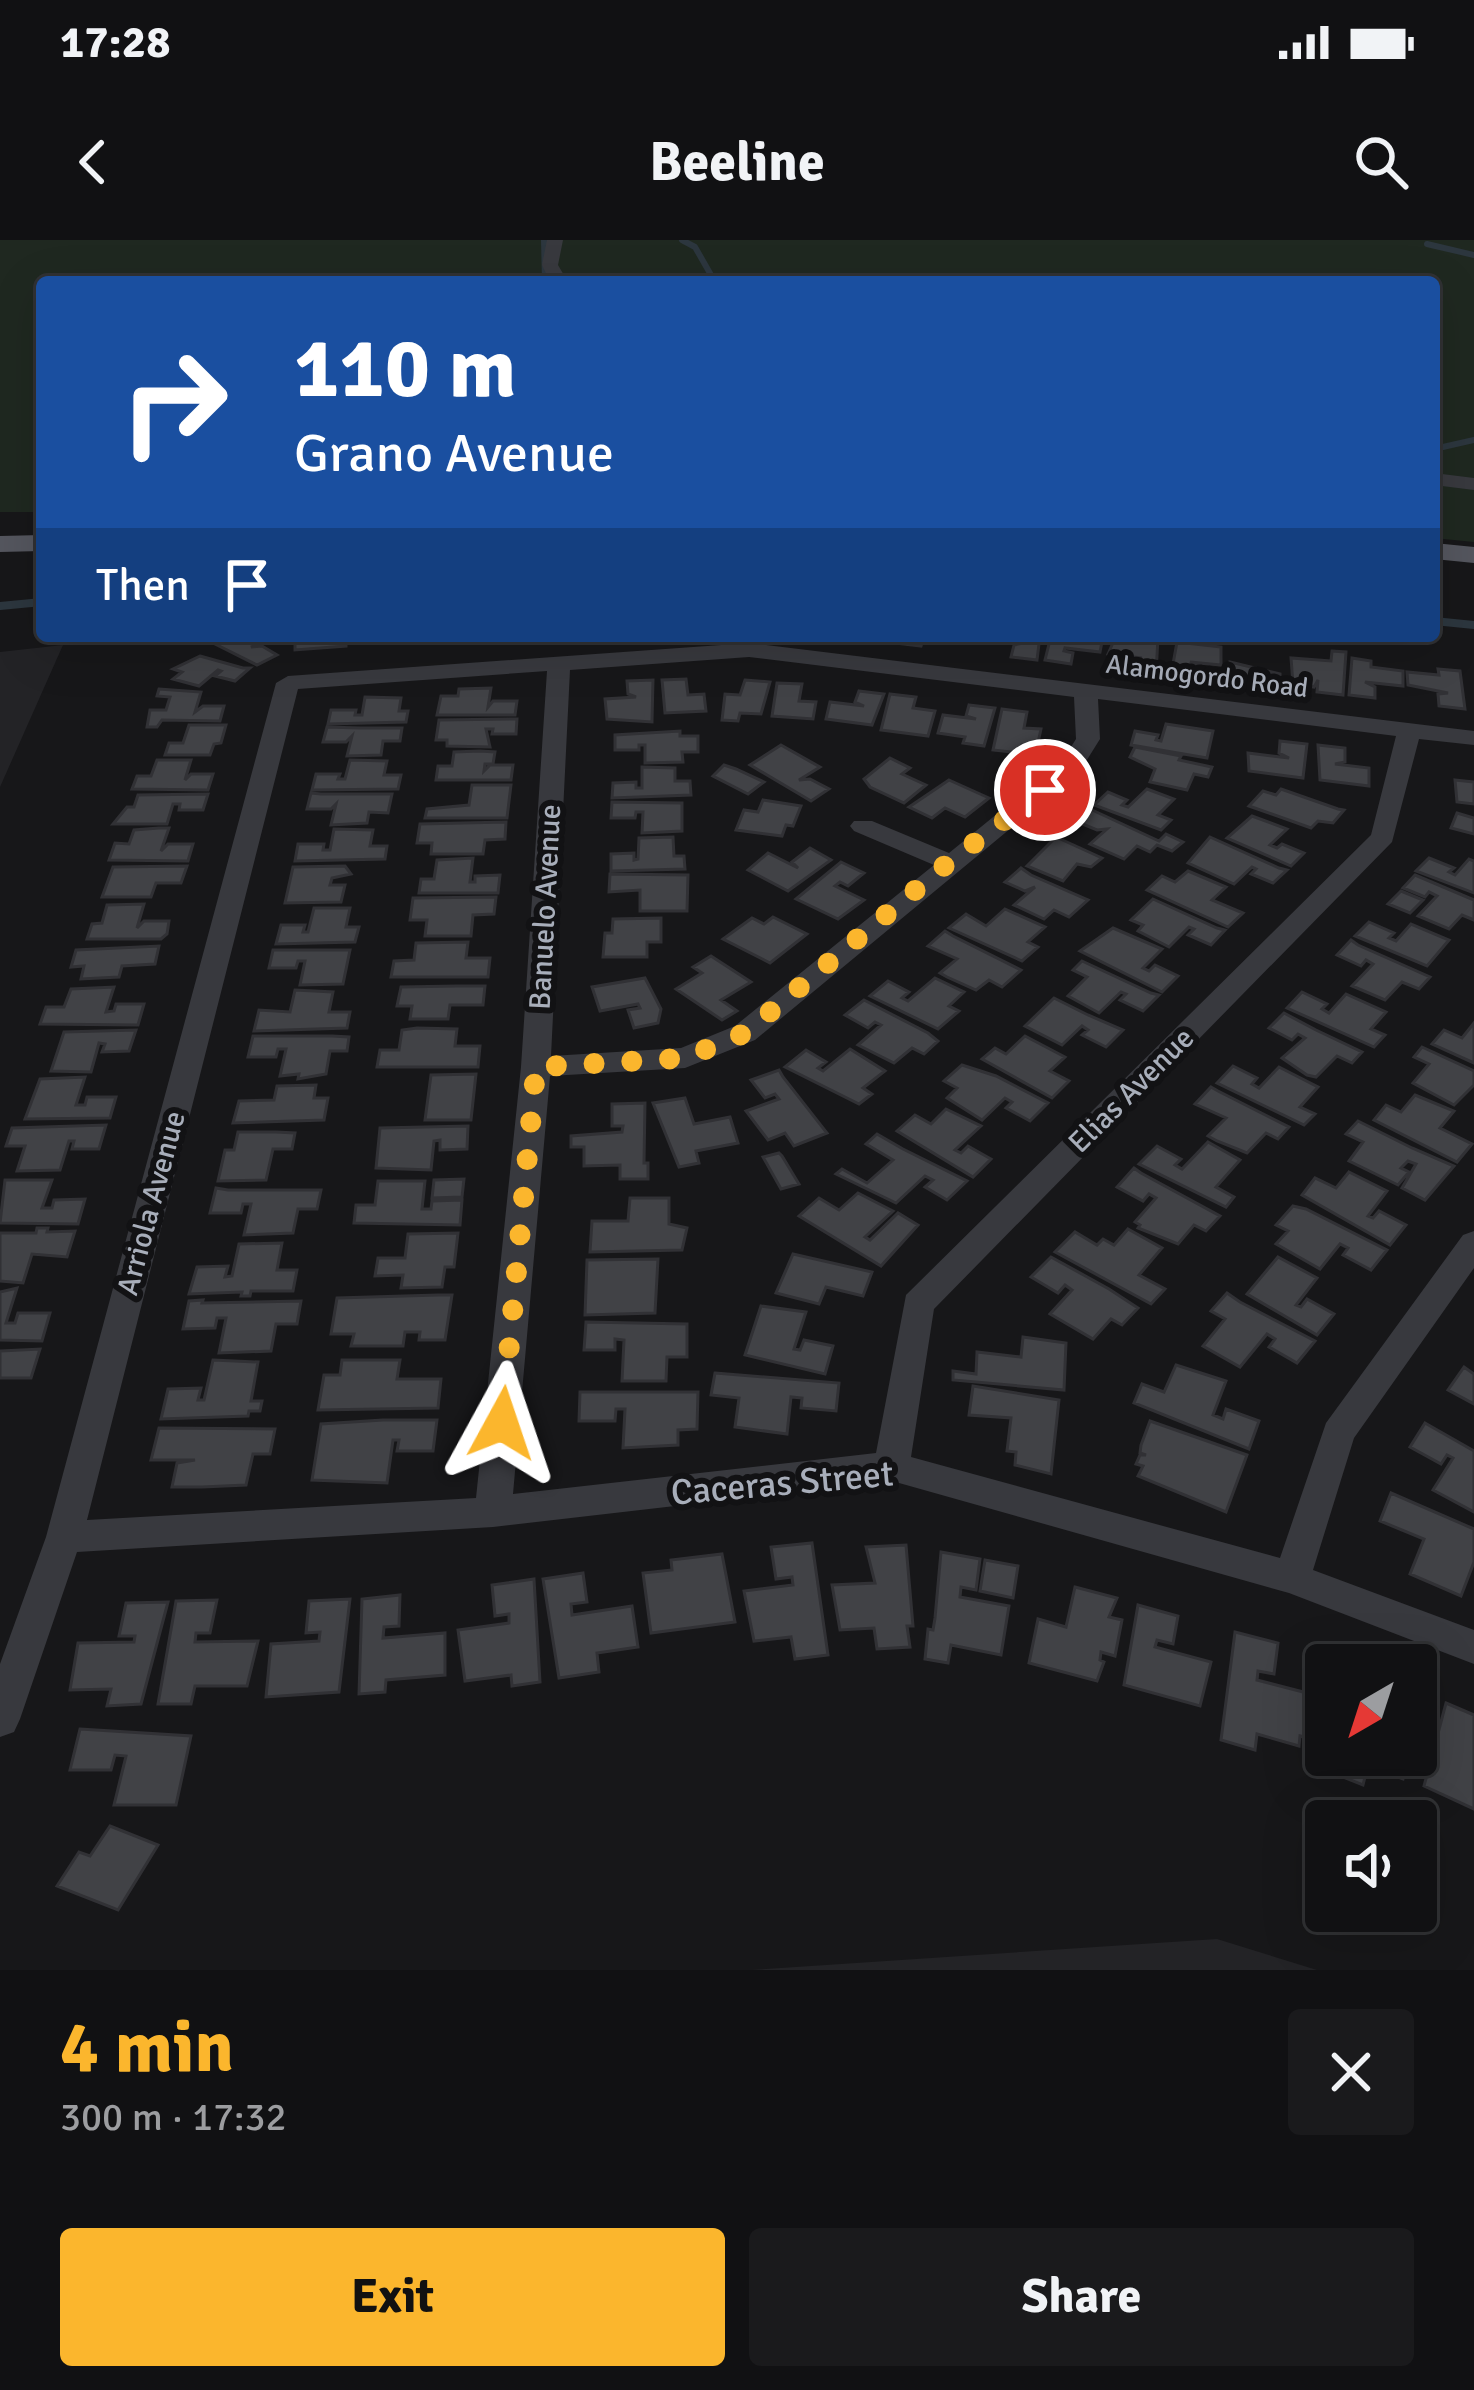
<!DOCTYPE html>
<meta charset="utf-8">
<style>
:root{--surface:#111113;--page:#1a1a1c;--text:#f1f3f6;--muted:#9c9da0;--line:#303133;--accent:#fbb62d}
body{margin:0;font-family:Signika,sans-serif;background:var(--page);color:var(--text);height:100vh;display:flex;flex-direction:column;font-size:45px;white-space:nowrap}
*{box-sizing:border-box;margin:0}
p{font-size:39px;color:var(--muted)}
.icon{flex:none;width:66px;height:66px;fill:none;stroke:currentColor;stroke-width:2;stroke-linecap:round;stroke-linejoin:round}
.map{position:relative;height:1730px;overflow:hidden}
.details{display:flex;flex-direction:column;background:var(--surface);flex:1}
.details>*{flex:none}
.hud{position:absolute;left:36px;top:36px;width:1404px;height:366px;border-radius:12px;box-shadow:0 12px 48px #0002,0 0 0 3px var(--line);background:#1a4fa0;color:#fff;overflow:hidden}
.needle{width:78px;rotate:219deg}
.fabs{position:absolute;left:1305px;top:1404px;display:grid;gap:24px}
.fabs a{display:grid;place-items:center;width:132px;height:132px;border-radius:12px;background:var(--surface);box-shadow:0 12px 48px #0002,0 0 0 3px var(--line);font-size:60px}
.pin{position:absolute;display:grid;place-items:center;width:102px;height:102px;color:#fff;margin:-51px;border:6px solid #fff;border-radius:50%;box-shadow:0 3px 12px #0007}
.me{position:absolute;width:132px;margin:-66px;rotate:5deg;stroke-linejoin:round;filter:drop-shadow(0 0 9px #0008)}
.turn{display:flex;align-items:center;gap:42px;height:252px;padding:0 60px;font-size:54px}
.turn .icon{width:156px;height:156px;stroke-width:2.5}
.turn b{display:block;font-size:84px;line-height:102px}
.then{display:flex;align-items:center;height:114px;padding:0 60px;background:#0003;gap:24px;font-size:45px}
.round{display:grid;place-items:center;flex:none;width:126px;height:126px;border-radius:12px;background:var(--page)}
.summary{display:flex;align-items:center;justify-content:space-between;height:204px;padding:0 60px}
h1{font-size:72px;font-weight:700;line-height:90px;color:var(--accent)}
.button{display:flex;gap:24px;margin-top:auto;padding:24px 60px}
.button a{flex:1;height:138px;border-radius:12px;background:var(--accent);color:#111;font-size:48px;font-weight:700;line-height:138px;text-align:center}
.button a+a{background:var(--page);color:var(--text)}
.status{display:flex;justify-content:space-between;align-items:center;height:84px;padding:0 60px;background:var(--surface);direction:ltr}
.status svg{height:33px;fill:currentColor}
header{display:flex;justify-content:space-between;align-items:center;height:156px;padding:0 60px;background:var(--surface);font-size:54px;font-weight:700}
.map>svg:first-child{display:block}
.built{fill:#232326}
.green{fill:#1f2820}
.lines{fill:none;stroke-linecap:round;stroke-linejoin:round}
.stream-far1{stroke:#2c363e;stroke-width:6}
.stream{stroke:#2c363e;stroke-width:8}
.building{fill:#414246;stroke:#313135;stroke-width:3}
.minor{fill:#38393e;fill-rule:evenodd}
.major{fill:#54565e;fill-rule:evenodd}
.route{stroke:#fbb62d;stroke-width:21;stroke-dasharray:0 37.8}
.labels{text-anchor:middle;stroke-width:12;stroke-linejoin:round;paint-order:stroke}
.far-street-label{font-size:27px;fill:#a8aeba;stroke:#121214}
.street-label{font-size:30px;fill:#a8aeba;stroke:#121214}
.near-street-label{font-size:36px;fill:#a8aeba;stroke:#121214}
</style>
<div class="status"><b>17:28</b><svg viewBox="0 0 49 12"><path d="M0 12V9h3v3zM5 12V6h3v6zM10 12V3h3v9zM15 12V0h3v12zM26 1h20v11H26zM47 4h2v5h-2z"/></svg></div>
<header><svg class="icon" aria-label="back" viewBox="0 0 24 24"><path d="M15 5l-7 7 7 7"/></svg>Beeline<svg class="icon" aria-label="search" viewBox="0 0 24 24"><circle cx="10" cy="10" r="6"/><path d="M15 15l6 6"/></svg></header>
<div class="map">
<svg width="1474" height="1730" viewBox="0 0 1474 1730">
<rect width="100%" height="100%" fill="#171719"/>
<!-- built -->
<path class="built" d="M63,405L0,547V412Z
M1217,1699L1317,1730H751Z"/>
<!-- green -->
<path class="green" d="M0,0H1474V302L1434,298V42H42V272H0Z"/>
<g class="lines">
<!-- stream-far1 -->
<path class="stream-far1" d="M544,0L545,42
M682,0L695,7L715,42
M1427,4L1474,15
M1434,209L1474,200"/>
<!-- stream -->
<path class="stream" d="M0,366L42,362
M1434,381L1474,385"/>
</g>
<!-- building -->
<path class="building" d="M274,396L251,407L262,406L277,415L257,425L203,398Z
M295,396H346V406L295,410Z
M873,396H924L921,406L871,400Z
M993,396H1040L1037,420L1011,417L1014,405L1023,403Z
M1051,396H1095L1103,397L1100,412L1065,408L1064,411L1073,413L1071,424L1045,420Z
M1116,396L1158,398L1156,434L1131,431L1132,419L1142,418L1108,414Z
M1177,402L1221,407V425L1190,422L1198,426L1197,438L1171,435Z
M1332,411L1346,412L1343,455L1317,452L1318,440L1314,447L1293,444L1291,418L1331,421Z
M200,416L243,428H250L235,441L215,436L221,431L218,430L199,446L173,439L182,432L173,429Z
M1352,418L1371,421V427L1403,431V446L1365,442L1375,447V458L1349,455Z
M1230,422L1280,434V447L1229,438Z
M1438,429L1460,431L1465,469L1439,466L1438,454L1448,453L1408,445L1407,432L1439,435Z
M686,439L688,455L704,454L706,471L665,473L662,440Z
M653,440L652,482L607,479L605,459L636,457L628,454L627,441Z
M745,440L770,442L761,474L740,473L738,481L722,480L725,454L740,455Z
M777,443L802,444L799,461L816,462L813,479L772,476Z
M491,448L488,467L493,461H517L515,475H437L441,456H458L459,449Z
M159,449L201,452L195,472L203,466H224L220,481L162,480L157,487H147L150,470H166L170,457L157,456Z
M859,451L884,454L872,485L826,479L830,462L864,466L855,462Z
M890,454L916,457L913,468L935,471L928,496L881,490Z
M365,457L401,458L399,471H408L406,482L328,484L331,470H356L355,475H362Z
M969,465L995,468L984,506L963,503L965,497L938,493L943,475L976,479L966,476Z
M1002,469L1027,472L1024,488L1041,489L1037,507L1022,505L1020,513L993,510Z
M517,479L516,494H492L493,489H486L490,507L447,506V500H436L439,480Z
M1166,484L1213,491L1207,518L1131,505L1135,491L1158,495L1156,500L1161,501Z
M189,485H226L221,503L214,504L210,515H165L169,503H183Z
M327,487L360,488H402L400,501H383L381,515L347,516L352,496L346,502H323Z
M680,491V496H698V512H682L683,522L645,523V505H639V510H615V495Z
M1280,501L1307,504L1303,538L1249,531L1248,513L1289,518L1279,513Z
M781,505L820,527L799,540L810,539L829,549L811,561L750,525Z
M1318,505L1345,508V522L1335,524L1369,528V546L1320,540Z
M1135,507L1181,516L1179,520L1212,527L1208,537L1194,534L1187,550L1150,542L1155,529L1130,517Z
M480,511L495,512L493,524H485L484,531L490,525H513L511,540H436L438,526H452L454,512Z
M890,518L910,528L902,534L926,545L904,563L870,547L864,539Z
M157,520H191L185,540L191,534H213L208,550L132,549L137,536H151Z
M350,520L387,521L384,535H401L398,549L312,550L316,534H340L338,539H345Z
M724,525L736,529L764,542L748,554L713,536Z
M642,527L675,528V541H690L691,555L612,558L613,543L636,542V548H642Z
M949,540L989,558L965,577L945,568L932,578L909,567Z
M1455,540L1474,542V564L1457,562Z
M472,545H511L507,578H425L427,569L469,565Z
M1147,549L1174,559L1158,575L1171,580L1161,590L1094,565L1108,552L1127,560L1122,565L1128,567Z
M1281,549L1338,569L1344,570L1333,583L1318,581L1311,588L1249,566L1263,551L1276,555Z
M311,553L321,554H392L388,573L369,572L367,583L331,585L336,564L331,569H307Z
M208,554L203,570H179L180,564H173L167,584H113L127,567H134L138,555Z
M763,560L801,566L793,586L786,585L782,596L736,590L744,570L758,572Z
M612,562L682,563V591L642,593L643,572H636L635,578H611Z
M1090,569L1159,601L1166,594L1183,602L1172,611L1157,605L1150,612L1137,606L1124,619L1090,604L1107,589L1097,590L1075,581Z
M1457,573L1474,578V594L1451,588Z
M1252,576L1287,589L1270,605L1277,608L1282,604L1304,613L1291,626L1227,598Z
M506,582L505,599L485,600L483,614H431L432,603H417L420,584Z
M159,588H169L161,611L168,604H193L188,621L109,620L115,603L129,604L134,590Z
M334,589L373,590L370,606H387L385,619L295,621L298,604H324L323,610H330Z
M673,597L674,616H684L685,629L611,631V614L634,613V620L638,619L639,598Z
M1056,597L1102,618L1091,627L1077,624L1063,641L1027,626Z
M1210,597L1279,628L1287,630L1273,643L1251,634L1256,629L1252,627L1234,644L1188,623Z
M810,608L831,620L788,651L748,630L768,613L798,628L792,622Z
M473,618L470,642H475V636L500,635L498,653H419L421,639H434L437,620Z
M1429,618L1454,628L1449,632L1455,635L1469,619L1474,621V653L1416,631Z
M841,622L864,633L848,646L840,642L835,646L864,660L838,679L796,659Z
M187,626L181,643H156L151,657H102L113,627Z
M345,626L351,634L332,638L330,645H345L341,662L285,663L293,627Z
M1021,628L1031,635L1088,660L1069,677L1054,670L1044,679L1014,665L1035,647L1025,651L1005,642Z
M1188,631L1226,647L1212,660L1243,673L1228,687L1147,650L1162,636L1175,642Z
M610,634L688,635L687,671H640V650L609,652Z
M1415,635L1474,660V680L1462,675L1449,689L1418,676L1437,656L1429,652L1425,657L1403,648Z
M1401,651L1423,660L1410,673L1388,664Z
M496,657L494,674L473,675L471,696H425L427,680H410L413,658Z
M1153,659L1217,688L1225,690L1211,705L1188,695L1194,689L1189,687L1169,707L1138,691L1143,685L1131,680Z
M144,664L137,688L144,681H169L167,694L161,699H87L92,684L102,683L107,665Z
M314,668H350L346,687H359L355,702L276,704L281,685H305L303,692H308Z
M1005,669L1045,687L1028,702L1038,707L1022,721L949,688L966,674L986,686Z
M773,677L807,694L770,723L723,699L752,678L764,684Z
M661,678V702H647V717H603L605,693H612L613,679Z
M1369,682L1394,693L1389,698L1396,701L1411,684L1449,700L1427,726L1355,696Z
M1113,688L1162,709L1143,728L1149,731L1155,725L1178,736L1162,752L1080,711Z
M945,691L953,696L1021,730L1002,747L989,740L976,750L947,737L940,733L957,719L928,706Z
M1351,700L1358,705L1430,737L1419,749L1402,742L1385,760L1352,746L1373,724L1366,720L1361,726L1337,715Z
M468,702L466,718H490L488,737H391L394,721L414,720L416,703Z
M159,706L155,724L122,726L119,737L81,739L84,726L71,727L76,710Z
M273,710H350L343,744L300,745L305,721H298L296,728H269Z
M711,716L751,742L721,760L737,771L722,780L676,749L702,733L693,727Z
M1082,721L1151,753L1159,755L1143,771L1120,760L1126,754L1121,752L1099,773L1068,756L1087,737L1073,730Z
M645,738L661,769L658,783L634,788L628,770L640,768L638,764L600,771L592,747Z
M935,738L964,752L949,766L959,771L938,789L870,756L888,741L909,752L902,758L908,761Z
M457,746H485L483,765H450L448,779H410L412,766H397L401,747Z
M114,747L106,772L114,771L116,764H144L138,785L40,784L46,767H64L71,749Z
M295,750L333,752L329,772H350L347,788L254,791L259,770L290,772Z
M1302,752L1327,764L1322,769L1329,773L1346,754L1386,772L1371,789L1385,795L1374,807L1287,768Z
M1054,758L1088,775L1123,790L1106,807L1082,795L1088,790L1082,786L1062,805L1025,786Z
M864,760L928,793L938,801L924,814L912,808L894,823L858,805L881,785L875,782L868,788L845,775Z
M1284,773L1316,790L1362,812L1352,823L1337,816L1316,837L1307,835L1282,818L1305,798L1298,794L1292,800L1269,788Z
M1474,783V823L1432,804L1444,790L1462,798Z
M417,788L457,789L455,806H480L478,827H377L380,810H399L402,790Z
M136,790L129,811L102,812L105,804L99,803L91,832L51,831L64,792Z
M253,796H332L349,797L347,811H330L326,834L298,839L299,834L280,836L286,809H278L276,817H248Z
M1025,796L1065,817L1050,831L1069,841L1052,858L982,819L995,808L1006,814Z
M1422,807L1474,831V845L1454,865L1413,843L1429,824L1414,817Z
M850,809L885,831L863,848L872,854L859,864L785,827L806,810L826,822L818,828L823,831Z
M962,825L996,836L1048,863L1030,881L1006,868L1012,862L1005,858L982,880L947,858L957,848L944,841Z
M1233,826L1257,838L1252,844L1259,848L1279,827L1318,847L1300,867L1315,874L1304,885L1217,843Z
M779,830L783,837L827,893L794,906L785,893L768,900L746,871L779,859L775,854L765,858L751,840Z
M476,834L471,880H425L431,835Z
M85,837L76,865H85L87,857H116L110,878L25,879L40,839Z
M316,845L314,858H328L324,880L233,883L239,861L274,860L277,846Z
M1211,847L1218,851L1289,887L1278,899L1266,893L1247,913L1217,901L1208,896L1226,878L1195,864Z
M1415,855L1454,871L1440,888L1472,904L1457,922L1374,880L1386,865L1401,872Z
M685,858L694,884L730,877L738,903L696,911L699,923L679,927L653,863Z
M645,863L644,923H648V939H620V925L584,926V907H571V896L622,892L623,886H612V864Z
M946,869L981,886L955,910L961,913L968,906L991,919L973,937L897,891L915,875L931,884Z
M1358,881L1412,908L1454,926L1425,960L1402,948L1416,924L1408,921L1401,928L1409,932L1398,945L1349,921L1363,902L1346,894Z
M106,885L99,909H72L74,901H69L60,930L17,931L25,906H6L12,888Z
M468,886L467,909L440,910V900L434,901L431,930L376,928L380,888Z
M238,892H276L295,893L292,909H273L266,940L218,941L225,910H234Z
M877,894L903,909L967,941L947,960L925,947L933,940L925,936L896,963L836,934L842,929L867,943L893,920L866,904Z
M1208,902L1240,920L1216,947L1234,957L1226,967L1139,924L1157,906L1181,919L1175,925L1182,929Z
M779,913L782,916L799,944L781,949L763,917Z
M1134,928L1141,933L1220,976L1206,991L1194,985L1178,1004L1138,988L1140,985L1135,982L1156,958L1149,954L1143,961L1117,947Z
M1349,932L1387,951L1368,976L1373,978L1379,971L1406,985L1390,1005L1302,955L1315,938L1336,948Z
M464,939L462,957L432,958L434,940Z
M5,940H52L42,968H52L54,960L85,959L78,984L0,983Z
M378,941H425L422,969H431L432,961L462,960L460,985L354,983L356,965H375Z
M216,948L228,950H321L317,969H298L293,993L244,995L251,964H243L241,973H210Z
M858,953L893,971L865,997L870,1000L898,973L918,985L881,1026L799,976L819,958L839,970Z
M630,958H669V984L687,988L682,1010L590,1012L592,981H628Z
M1293,966L1306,969L1387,1010L1371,1030L1343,1015L1348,1008L1340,1004L1320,1029L1276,1004L1288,991L1276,985Z
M37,988H48L47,992L75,991L67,1017L32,1014L23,1043L0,1041V993H36Z
M1128,989L1162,1008L1139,1035L1165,1049L1151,1064L1055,1012L1075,992L1097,1005L1103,999L1114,1005Z
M458,993L454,1027H445L442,1047L401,1048L403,1035L375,1036L378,1018H405L408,994Z
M282,1003L277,1030H297L293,1051H251L250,1056H241L242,1052L189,1054L197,1027L228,1026L225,1037L232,1036L239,1004Z
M793,1014L872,1032L863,1056L826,1047L819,1064L776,1053Z
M1051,1017L1109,1049L1138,1068L1122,1085L1111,1079L1093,1099L1050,1074L1072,1050L1065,1045L1058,1053L1031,1037Z
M1278,1017L1317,1038L1296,1065L1301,1067L1307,1059L1334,1074L1317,1095L1247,1054Z
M658,1019L655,1073L585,1075L587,1020Z
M17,1048L6,1083H15L18,1073H50L42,1101L0,1100V1052Z
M1227,1053L1240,1062L1315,1101L1297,1123L1269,1107L1275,1099L1267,1094L1240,1127L1203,1106L1225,1079L1211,1071Z
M438,1055H452L445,1100H419L420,1092H405L403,1106H351L354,1094H331L337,1058Z
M203,1060L202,1063L301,1061L297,1084H276L271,1111L219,1113L226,1078H217L215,1088L183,1089L189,1061Z
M761,1066L806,1072L794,1109L800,1110L804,1100L833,1106L825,1134L745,1115Z
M586,1082L687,1084V1117H667L666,1141H622L624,1100L615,1099V1110H584Z
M1023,1097L1066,1103L1064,1150L953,1140V1131L976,1134L977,1112L1021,1117Z
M40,1109L31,1138H0V1111Z
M213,1120L258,1122L251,1161H262L260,1171H249L248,1176L161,1179L168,1149L201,1148L198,1160H204Z
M342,1120H400L397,1139H441L438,1168L318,1170L324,1135H340Z
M1176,1125L1226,1141L1213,1175L1223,1179L1226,1169L1259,1181L1249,1209L1134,1163L1142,1144L1164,1152Z
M1464,1127L1474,1134V1164L1448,1150Z
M715,1133L839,1143L836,1171L801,1168L802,1158L791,1157L787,1194L735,1187L739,1158L711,1155Z
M973,1146L1059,1160L1051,1234L1015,1225L1016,1212L1007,1211L1011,1178L969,1175Z
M580,1152H698L697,1189L678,1190V1205L623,1208L625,1169H616L615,1181H579Z
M383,1180H437L433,1211H397L399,1200H393L387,1243L312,1240L321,1184Z
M1150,1181L1247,1215L1226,1272L1138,1236L1143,1226L1136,1224L1140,1215H1146L1140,1213L1141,1205Z
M1425,1183L1474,1211V1272L1433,1250L1453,1218L1447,1215L1441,1224L1410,1207Z
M159,1188L275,1189L270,1214H253L246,1245L202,1247H172L177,1223L195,1220H151Z
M1391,1253L1474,1289V1322L1461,1356L1410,1334L1424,1299L1380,1281Z
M812,1303L828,1415L795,1419L791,1397L754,1401L744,1351L793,1345L792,1337L776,1339L771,1307Z
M906,1305L913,1386H907L910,1407L877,1409L874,1388L840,1390L832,1345L875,1343L866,1307Z
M941,1312L980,1319L976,1350L961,1347L960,1357L1009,1366L1001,1415L951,1405L948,1423L925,1419L928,1389L933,1390L935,1378Z
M722,1314L735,1382L651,1393L643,1333L672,1330L671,1320Z
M985,1320L1018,1326L1013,1358L980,1351Z
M583,1333L587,1362L571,1364L572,1375L632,1366L638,1407L597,1413L599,1432L559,1438L543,1339Z
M534,1339L540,1442L512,1446L511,1435L465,1441L458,1390L509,1383V1374L495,1376L492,1345Z
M1075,1347L1117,1358L1109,1377L1122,1380L1115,1416L1101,1412L1100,1420L1104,1422L1097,1441L1029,1423L1038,1379L1066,1387Z
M400,1355L399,1386L384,1387L383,1398L445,1393V1435L386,1440L385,1452L359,1454L362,1359Z
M350,1359L339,1452L266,1457L271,1404L319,1401L320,1392L306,1393L309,1361Z
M217,1360L210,1393H196L195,1402L258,1401L247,1446H195L191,1464H158L176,1361Z
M168,1362L141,1464L107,1466L111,1449L70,1450L78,1403L134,1402L135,1396H119L126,1363Z
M1138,1365L1178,1376L1173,1404L1157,1400L1155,1407L1211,1422L1200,1466L1124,1445Z
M1235,1392L1278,1403L1274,1434L1258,1431L1257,1440L1307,1453L1306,1464L1325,1469L1316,1500L1300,1496L1299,1506L1257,1494L1255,1510L1221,1500Z
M1446,1463L1474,1475V1569L1424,1546Z
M80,1489L191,1496L176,1565H114L126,1516L115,1515L111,1530H70Z
M1326,1498V1515H1409L1403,1539L1368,1525L1363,1545L1318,1527Z
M110,1586L158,1605L118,1670L57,1646L79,1612L90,1616Z"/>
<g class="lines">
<!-- minor -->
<path class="minor" d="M547,0H563L558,25L568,42H550L542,25Z
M1434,233L1474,238V250L1434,245Z
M749,403L1474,491V505L1419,499L1392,602L934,1069L911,1217L1280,1318L1326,1183L1463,995L1474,991V1028L1354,1198L1313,1330L1474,1390V1424L1289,1353L892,1241L493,1287L77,1312L20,1479L14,1492L0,1497V1424L46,1297L276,443L288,436ZM749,417L1074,457L1076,499L1062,521L949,613L872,581H854L850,586L854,591L934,625L735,786L681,808L551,816L570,430ZM547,431L521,827L476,1258L87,1280L298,449ZM1098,459L1396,496L1371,595L906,1055L876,1213L513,1254L550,836L685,828L755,800L1080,531L1100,499Z"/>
<!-- major -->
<path class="major" d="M42,295V311L0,312V296Z
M1434,303L1474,307V323L1434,319Z"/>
</g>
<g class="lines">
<!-- route -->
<path class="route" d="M502,1183L536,827L685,818L745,793L949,622L1045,550"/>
</g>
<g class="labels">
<!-- far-street labels -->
<g class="far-street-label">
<text transform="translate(1207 436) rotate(7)" y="9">Alamogordo Road</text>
</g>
<!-- street labels -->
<g class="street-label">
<text transform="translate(545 667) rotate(-87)" y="10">Banuelo Avenue</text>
<text transform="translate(1131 850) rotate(-45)" y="10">Elias Avenue</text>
<text transform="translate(151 963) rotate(-75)" y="10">Arriola Avenue</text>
</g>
<!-- near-street labels -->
<g class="near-street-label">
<text transform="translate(782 1242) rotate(-5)" y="13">Caceras Street</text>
</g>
</g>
</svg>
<div class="fabs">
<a><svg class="needle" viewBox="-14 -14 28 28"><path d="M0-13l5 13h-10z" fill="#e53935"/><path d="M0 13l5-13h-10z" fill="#9c9da0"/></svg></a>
<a><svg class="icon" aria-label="sound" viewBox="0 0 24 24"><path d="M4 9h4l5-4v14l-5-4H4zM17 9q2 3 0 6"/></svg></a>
</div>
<div class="pin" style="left:1045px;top:550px;background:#d93025"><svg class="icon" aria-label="arrive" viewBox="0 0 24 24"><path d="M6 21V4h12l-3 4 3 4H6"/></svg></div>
<svg class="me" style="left:502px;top:1183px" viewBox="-20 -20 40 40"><path d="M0-17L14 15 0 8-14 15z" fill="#fbb62d" stroke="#fff" stroke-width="4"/></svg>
<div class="hud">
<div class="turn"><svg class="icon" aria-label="right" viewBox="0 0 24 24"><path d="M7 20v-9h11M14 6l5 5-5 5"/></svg><div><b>110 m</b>Grano Avenue</div></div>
<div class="then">Then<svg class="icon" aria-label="arrive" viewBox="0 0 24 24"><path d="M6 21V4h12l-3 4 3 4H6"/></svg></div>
</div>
</div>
<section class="details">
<div class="summary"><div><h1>4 min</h1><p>300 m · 17:32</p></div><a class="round"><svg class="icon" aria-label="close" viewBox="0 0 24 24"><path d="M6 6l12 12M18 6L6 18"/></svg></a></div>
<div class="button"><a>Exit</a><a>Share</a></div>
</section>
